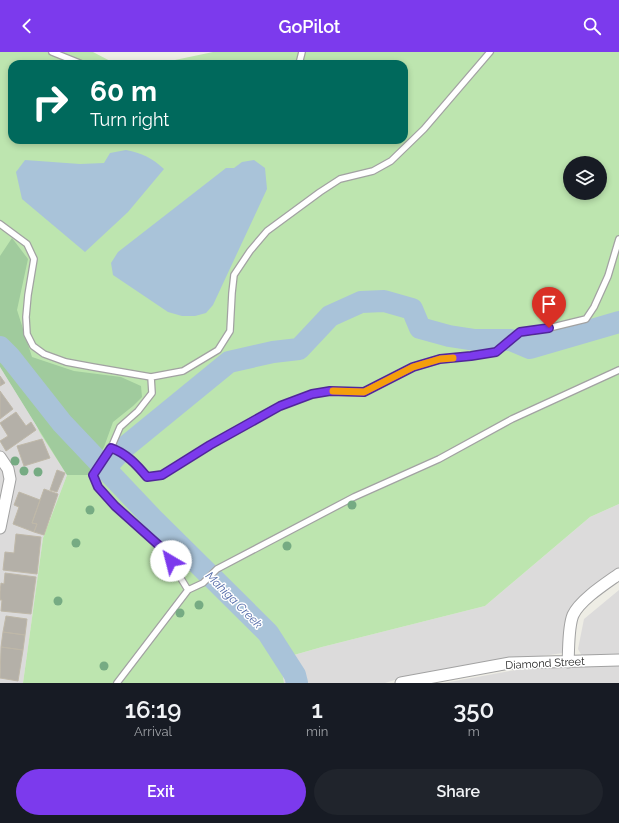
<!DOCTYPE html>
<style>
:root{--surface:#171b24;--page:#20242c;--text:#f1f3f6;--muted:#9ea1a6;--accent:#7c3aed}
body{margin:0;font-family:Raleway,sans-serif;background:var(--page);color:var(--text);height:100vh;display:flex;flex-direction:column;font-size:15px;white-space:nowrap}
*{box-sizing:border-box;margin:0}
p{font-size:13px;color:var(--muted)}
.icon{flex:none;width:22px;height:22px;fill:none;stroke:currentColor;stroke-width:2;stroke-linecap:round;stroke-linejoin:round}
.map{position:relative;height:631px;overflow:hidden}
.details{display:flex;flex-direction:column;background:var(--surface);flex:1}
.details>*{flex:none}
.guide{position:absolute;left:8px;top:8px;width:400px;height:84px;border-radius:12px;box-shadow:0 2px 6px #0003;background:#00695c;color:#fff;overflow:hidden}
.tools{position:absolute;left:563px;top:104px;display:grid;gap:8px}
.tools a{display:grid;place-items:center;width:44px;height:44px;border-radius:50%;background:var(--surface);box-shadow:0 2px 6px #0003;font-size:20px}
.pin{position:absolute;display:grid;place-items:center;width:34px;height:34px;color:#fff;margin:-41px -17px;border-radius:50% 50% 50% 0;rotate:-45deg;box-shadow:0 0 4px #0007}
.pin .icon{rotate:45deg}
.me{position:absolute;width:44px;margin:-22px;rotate:323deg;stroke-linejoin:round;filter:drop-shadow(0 0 3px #0008)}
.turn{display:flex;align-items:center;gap:14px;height:84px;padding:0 16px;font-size:18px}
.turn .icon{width:52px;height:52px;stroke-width:2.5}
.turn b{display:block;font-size:28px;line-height:34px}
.eta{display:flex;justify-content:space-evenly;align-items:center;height:68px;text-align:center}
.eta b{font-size:24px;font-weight:600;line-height:28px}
.button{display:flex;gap:8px;margin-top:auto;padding:8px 16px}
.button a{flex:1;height:46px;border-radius:24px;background:var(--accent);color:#fff;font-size:16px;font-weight:600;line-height:46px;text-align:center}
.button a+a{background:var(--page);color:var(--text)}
header{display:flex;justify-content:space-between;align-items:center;height:52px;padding:0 16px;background:var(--accent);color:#fff;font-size:18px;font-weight:600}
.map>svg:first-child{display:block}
.residential{fill:#dcdbdb}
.grass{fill:#bde5af;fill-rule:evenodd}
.forest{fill:#a0cb9d}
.water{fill:#a9c3d9}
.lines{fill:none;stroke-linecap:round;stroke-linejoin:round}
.river{stroke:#a9c3d9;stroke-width:22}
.building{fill:#b4b0a8;stroke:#bfb8a8}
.service-casing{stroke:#a2a2a2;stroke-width:8}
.minor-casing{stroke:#a2a2a2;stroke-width:13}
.service{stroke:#fff;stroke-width:5.5}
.minor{stroke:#fff;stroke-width:11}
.tree{fill:#76ab83}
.route-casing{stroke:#51269a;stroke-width:10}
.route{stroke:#7c3aed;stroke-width:7}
.slow{stroke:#f59e0b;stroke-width:7}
.labels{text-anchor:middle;stroke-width:3;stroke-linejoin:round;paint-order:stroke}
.street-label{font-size:11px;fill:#1e1e1e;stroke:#fff}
.water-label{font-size:12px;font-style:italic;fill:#5169a7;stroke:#fff}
</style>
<header><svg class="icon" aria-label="back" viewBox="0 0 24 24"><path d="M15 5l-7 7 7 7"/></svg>GoPilot<svg class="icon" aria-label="search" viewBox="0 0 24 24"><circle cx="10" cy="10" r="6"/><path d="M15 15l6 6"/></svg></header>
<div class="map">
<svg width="619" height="631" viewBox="0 0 619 631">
<rect width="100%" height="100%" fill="#eeede5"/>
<!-- residential -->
<path class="residential" d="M0,315L67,423L43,486L23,631H0Z
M619,452V518L572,554L563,601L411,623L385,631H284L280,607L322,595L485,554L590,465Z
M619,538V602L582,604L578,597L584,567Z
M619,612V631H444L515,618Z"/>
<!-- grass -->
<path class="grass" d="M0,0H93L116,12H12V88H404V12H156L213,0H619V452L590,465L485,554L322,595L280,607L284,631H23L43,486L67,423L40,381L0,290ZM570,111H600V141H570Z"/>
<!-- forest -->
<path class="forest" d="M12,186L28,207L17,258L32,305L74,319L121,325L141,334L142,345L133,354L113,370L104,395L88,423H67L0,315V204Z"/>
<!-- water -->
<path class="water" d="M126,98C142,101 152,106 164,117L128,160L85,200L22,147L16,120L25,108L80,112L104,111L110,101Z
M254,108L265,116L267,137L213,253L206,261L195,264H182L168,260L113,223L111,211L118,200L226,116H234L242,110Z"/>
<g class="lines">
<!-- river -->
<path class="river" d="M0,295L10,305L62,371L152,466L268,581L295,623L297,631
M105,416L125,395L229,310L273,300L299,297L330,264L361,250L384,249L412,257L420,276L449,284L475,288H511L530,296L619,270"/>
</g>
<!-- building -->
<path class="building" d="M0,324L5,331L0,334Z
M0,339L13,357L0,367Z
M16,360L26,374L31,370L36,378L6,399L0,389L8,384L0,371Z
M42,387L50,406L24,414L17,394Z
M57,418L65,421L57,440L50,438Z
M44,437L58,442L44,483L34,480L37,472L32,471Z
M19,440L40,448L32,471L37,472L34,480L13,472L19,455L14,453Z
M16,482L41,485L37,522L3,518L5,500L14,501Z
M5,521L36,525L31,562L1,559L2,548H0V540L1,531L4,532Z
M6,564L27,567L25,583L3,580Z
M3,580L25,583L23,598L1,595Z
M1,595L23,598L18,629L0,626Z"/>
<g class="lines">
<!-- service casing -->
<g class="service-casing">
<path id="service" d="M52,0L82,12
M299,12L302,0
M0,172L27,192L34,207L28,243L26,265L27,282L33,294L44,302L66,310L93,315L151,325L183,319L218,298L230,279L232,241L234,223L250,199L267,179L320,140L340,127L373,119L391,109L424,77L490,0
M151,325L152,341L138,359L120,375L111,396C126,401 137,413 147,425L162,423L210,393L280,354L312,342L330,339L364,340L413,315L440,307L471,304L496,300L520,280L549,276L586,267L594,255L608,224L619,187
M111,396L93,423L98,435L115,454L163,497L188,538
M117,631L188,538L203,531L217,517L354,445L439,407L512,367L619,318"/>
</g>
<!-- minor casing -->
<g class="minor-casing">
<path id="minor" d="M0,405L8,417L10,427L0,476
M568,610C569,596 568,575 573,563C580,548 605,532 619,522
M401,631L510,611L619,608"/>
</g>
<!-- service -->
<use href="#service" class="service"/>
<!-- minor -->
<use href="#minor" class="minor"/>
</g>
<!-- trees -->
<g class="tree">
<circle cx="15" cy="409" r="4.5"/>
<circle cx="24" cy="419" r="4.5"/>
<circle cx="38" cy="420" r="4.5"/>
<circle cx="352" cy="453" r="4.5"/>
<circle cx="90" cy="458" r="4.5"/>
<circle cx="76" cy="491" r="4.5"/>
<circle cx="287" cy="494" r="4.5"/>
<circle cx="58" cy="549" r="4.5"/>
<circle cx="199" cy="553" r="4.5"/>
<circle cx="180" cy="561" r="4.5"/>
<circle cx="104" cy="614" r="4.5"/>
</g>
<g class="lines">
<!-- route casing -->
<g class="route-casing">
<path id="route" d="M171,509L163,497L115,454L98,435L93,423L111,396C126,401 137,413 147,425L162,423L210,393L280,354L312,342L330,339L364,340L413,315L440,307L471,304L496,300L520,280L549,276"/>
</g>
<!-- route -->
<use href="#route" class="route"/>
<!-- slow -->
<path class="slow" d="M333,339L364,340L413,315L440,307L453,306"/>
</g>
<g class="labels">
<!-- street labels -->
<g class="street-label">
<text transform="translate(545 611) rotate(-3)" y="4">Diamond Street</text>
</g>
<!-- water labels -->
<g class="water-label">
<text transform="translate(234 548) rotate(45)" y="4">Mahiga Creek</text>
</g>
</g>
</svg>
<div class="tools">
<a><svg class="icon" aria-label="layers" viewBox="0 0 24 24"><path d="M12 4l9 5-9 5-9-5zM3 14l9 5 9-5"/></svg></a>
</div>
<div class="pin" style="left:549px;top:276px;background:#d93025"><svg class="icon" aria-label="arrive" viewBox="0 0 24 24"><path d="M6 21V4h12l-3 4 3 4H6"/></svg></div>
<svg class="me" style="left:171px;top:509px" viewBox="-20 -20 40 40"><circle r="19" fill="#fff"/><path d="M0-13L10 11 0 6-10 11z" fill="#7c3aed"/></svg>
<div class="guide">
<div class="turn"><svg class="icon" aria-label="right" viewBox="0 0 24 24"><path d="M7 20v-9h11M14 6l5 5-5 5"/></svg><div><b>60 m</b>Turn right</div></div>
</div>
</div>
<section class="details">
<div class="eta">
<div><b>16:19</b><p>Arrival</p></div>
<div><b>1</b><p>min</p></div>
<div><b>350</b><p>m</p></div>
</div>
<div class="button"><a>Exit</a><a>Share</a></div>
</section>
